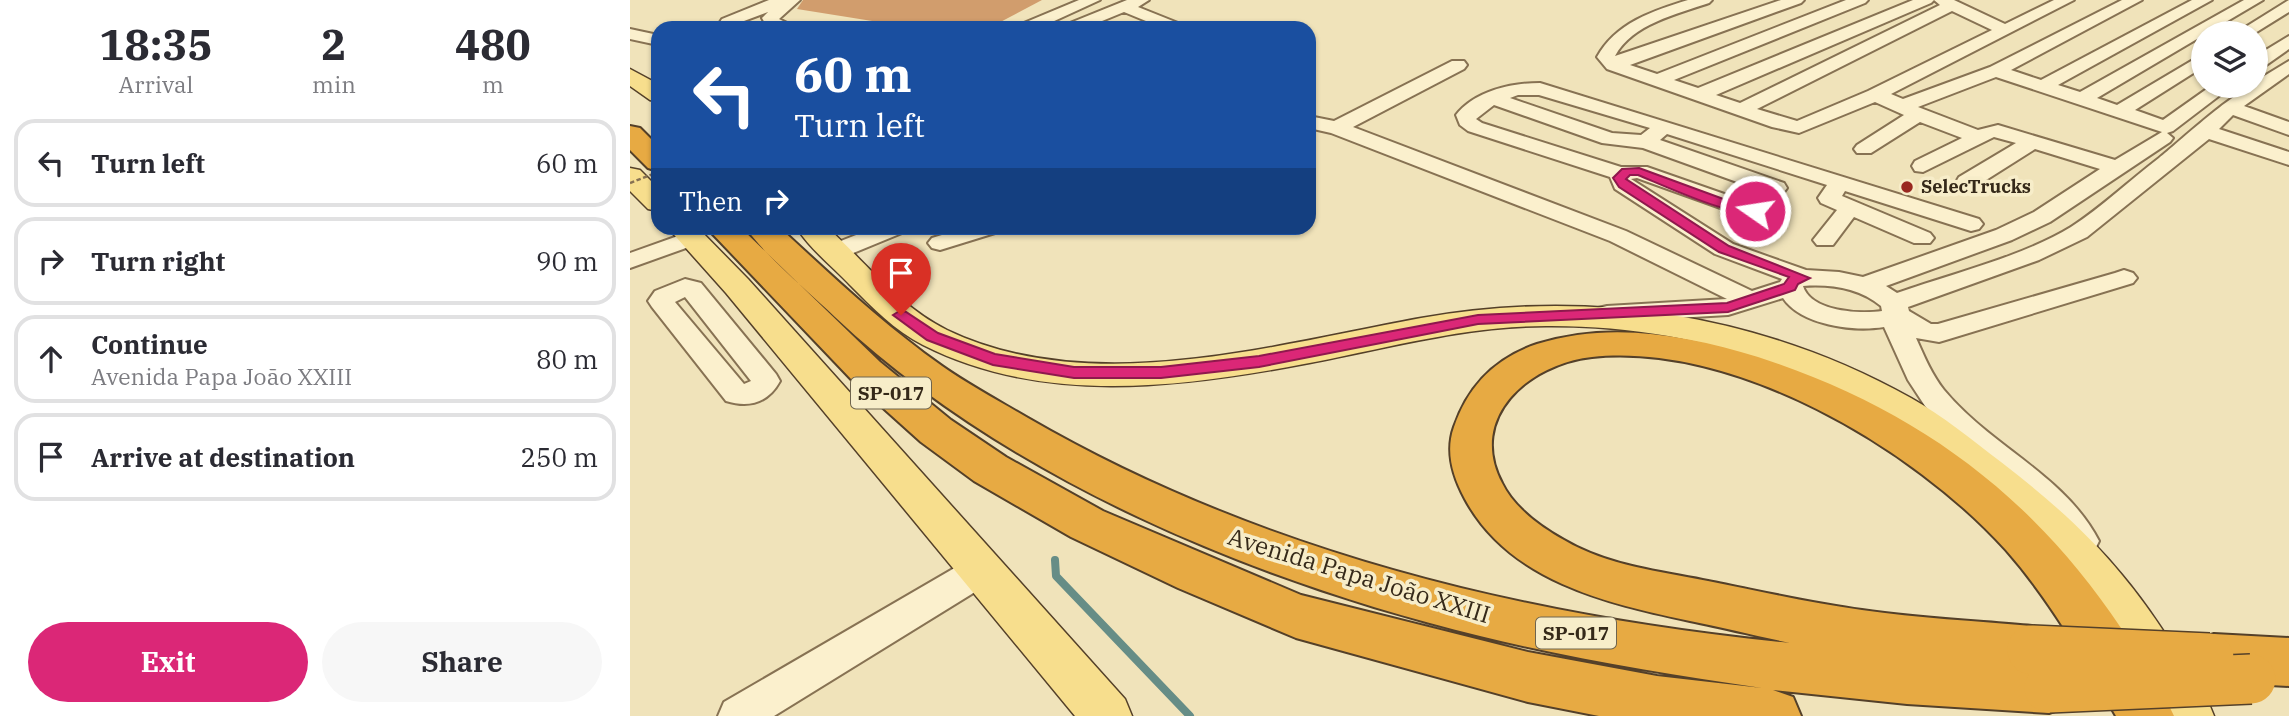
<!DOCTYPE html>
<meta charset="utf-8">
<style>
:root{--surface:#fff;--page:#f7f7f7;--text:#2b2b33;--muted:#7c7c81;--line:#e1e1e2;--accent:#db2777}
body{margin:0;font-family:"IBM Plex Serif",serif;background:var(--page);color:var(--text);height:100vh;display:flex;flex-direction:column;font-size:26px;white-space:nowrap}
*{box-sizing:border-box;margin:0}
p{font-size:23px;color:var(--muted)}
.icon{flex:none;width:38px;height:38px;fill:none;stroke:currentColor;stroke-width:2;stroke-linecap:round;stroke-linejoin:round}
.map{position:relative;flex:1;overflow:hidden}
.drawer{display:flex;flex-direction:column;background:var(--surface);width:630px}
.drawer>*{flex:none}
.top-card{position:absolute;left:21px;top:21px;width:665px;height:214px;border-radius:21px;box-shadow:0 2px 5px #0004;background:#1a4fa0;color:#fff;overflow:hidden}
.controls{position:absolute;left:1561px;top:21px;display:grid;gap:14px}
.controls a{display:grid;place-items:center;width:77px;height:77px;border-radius:50%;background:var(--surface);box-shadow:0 2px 5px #0004;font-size:35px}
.pin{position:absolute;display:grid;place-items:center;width:60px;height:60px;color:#fff;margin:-72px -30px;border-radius:50% 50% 50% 0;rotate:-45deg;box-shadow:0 0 7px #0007}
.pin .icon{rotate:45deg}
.me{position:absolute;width:77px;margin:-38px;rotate:283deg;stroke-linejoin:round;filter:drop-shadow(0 0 5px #0008)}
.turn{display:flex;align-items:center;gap:24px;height:147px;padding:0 28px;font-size:32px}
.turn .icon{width:91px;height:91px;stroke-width:2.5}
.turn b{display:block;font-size:49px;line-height:60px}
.then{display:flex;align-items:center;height:66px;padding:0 28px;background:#0003;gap:14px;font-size:26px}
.eta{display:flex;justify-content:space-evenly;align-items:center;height:119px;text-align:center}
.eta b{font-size:42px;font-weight:700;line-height:49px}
.cta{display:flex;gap:14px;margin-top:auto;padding:14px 28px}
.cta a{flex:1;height:80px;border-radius:42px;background:var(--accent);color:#fff;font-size:28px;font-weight:700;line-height:80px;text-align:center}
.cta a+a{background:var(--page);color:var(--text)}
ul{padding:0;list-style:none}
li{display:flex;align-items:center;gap:21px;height:88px;margin:0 14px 10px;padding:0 14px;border:4px solid var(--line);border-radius:21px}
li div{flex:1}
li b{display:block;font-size:26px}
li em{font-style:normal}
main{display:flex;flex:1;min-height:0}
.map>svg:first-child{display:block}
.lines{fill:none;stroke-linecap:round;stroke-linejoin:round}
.stream{stroke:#668d86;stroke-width:8}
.building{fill:#d19d6d}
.minor-casing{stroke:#877253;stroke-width:4}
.major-casing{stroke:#544029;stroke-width:3}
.highway-casing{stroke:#544029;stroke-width:4}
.minor{fill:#fbf0cd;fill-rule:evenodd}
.major{fill:#f7de8d;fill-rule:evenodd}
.highway{fill:#e7aa43;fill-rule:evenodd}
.highway-bridge-casing{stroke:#544029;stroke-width:52;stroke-linecap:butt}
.path-bridge{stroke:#877253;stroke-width:2.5;stroke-dasharray:4.5 2.5;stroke-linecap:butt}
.highway-bridge{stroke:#e7aa43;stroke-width:49}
.route{fill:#db2777;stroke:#8e194d;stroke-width:2}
.poi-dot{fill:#992820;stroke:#f7edc9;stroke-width:2.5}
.labels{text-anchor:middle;stroke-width:7;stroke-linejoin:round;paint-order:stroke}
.far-poi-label{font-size:18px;font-weight:bold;fill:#352919;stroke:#f7edc9;text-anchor:start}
.shield{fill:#f7edc9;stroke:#6f644e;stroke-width:2}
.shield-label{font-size:19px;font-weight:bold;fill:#352919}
.near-street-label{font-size:24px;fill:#352919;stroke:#f7edc9}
</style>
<main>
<section class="drawer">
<div class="eta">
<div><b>18:35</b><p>Arrival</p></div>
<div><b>2</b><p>min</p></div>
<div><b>480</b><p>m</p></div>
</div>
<ul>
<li><svg class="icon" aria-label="left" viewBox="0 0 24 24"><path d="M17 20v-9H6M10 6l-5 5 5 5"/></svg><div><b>Turn left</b></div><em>60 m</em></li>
<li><svg class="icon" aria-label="right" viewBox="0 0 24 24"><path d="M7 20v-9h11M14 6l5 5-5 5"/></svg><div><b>Turn right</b></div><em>90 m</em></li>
<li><svg class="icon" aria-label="ahead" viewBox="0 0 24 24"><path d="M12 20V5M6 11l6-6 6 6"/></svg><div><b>Continue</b><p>Avenida Papa João XXIII</p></div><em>80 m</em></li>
<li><svg class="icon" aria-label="arrive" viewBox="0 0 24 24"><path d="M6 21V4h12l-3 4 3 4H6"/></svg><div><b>Arrive at destination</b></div><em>250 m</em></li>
</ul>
<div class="cta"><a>Exit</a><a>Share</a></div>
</section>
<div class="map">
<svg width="1659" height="716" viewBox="0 0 1659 716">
<rect width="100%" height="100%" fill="#f0e3ba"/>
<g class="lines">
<!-- stream -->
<path class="stream" d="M425,560L426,576L560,716"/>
</g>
<!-- building -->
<path class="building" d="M173,0H412L359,28H286L167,9Z"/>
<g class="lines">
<!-- minor casing -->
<g class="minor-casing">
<path id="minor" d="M139,0H170L149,19L167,28L136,25L132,18L138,12L98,27L90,22L92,19Z
M449,0H470L409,28H387L389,25Z
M497,0H519L508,7L553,25L555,28H533L494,12L455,28H433L435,25Z
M1058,0H1082L1079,3C1047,14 1002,24 985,56L1151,0H1174L1171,3L1000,65L1027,74L1216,0H1238L1235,3L1044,80L1068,88L1283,0H1304L1301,3L1086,95L1110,103L1310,5L1304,0H1324L1375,24L1424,0H1444L1261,94L1273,99L1360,67L1492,0H1512L1381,70L1411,80L1562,0H1582L1428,85L1450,92L1614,0H1633L1467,98L1487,105L1573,54V67L1505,110L1533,120L1581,86H1602L1543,131L1537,133L1543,138L1540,142L1420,222L1382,240L1256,286L1267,293C1321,274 1394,256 1441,227C1472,207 1500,180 1529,158C1547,144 1609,86 1626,86V81L1659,61V74L1614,106L1659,122V135L1603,115L1589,129L1659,152V165L1579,139L1457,237L1409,260L1278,307L1279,311L1301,324H1308L1485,273L1494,270L1503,273L1507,278L1503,283L1319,339L1309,342L1286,338C1294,356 1302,375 1314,390C1360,446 1435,475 1469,541L1464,551L1452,555L1440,551L1408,510L1312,425L1295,406L1278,380L1254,327C1223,332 1171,325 1153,298L1098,315L977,322L968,320L964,314L968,308L977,306L1097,299L980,241L701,133L679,128V116L704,121L822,61H834L837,65L834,69L723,127L996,231L1122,291L1150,282L1152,279L1085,254L985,189L980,177L838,131L830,125L826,115C845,91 881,83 910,83L1349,219L1353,224L1349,229L1341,231L1215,191L1212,196L1300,233L1304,238L1300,243H1284L1224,217L1203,245H1187L1183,240L1207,210L1191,203L1188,198L1197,185L1037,134L1030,140L1154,183L1157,188L1138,213L1118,217L1110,215L1007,178L1001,179L1103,244L1176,270L1209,272L1233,277L1366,230L1404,212L1470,169L1405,149L1345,187H1329L1326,182L1329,177L1386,143L1364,137L1293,172L1285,171L1282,166L1285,161L1332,138L1290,122L1241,153H1227L1224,149L1227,145L1274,115L1245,102L1169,133L1142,127L977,69L967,57C986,23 1022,11 1058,0ZM1322,11L1362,30L1238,91L1167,121L1127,109ZM1366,77L1532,132L1485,160L1368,125L1348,130L1288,107ZM888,95H909L1020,128L1011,135L982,133L880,98ZM864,105L972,143L1013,148L1132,191L1120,203L1017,167H991L852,123L846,119ZM1173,286C1202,284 1229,288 1251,306L1252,311C1230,314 1181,312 1173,286Z
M1659,0V12L1625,33H1606Z
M0,29L28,35V45L0,39Z
M1659,36V49L1632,68L1626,69V56Z
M244,228H276L272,233L216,256L207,258L198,256L195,251L198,246Z
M335,228H369L365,233L310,250L302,248L298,243L302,238Z
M62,231L70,233L74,238L70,243L0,268V253Z
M55,279L71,283L146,374L150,381C138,403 119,408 96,401L22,307L18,301L25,291ZM55,297L121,381L114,384L45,302Z
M353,554L366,559L371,569L366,579L144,716H88L94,702L340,559Z"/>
</g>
<!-- major casing -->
<g class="major-casing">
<path id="major" d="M0,69L28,84V102L20,100L0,86Z
M0,168L10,170L28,188V211L18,209L0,191Z
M38,228H68L118,279L495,699L502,716H445L96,293Z
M167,228H198C236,263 270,307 317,330C461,399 643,345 791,318C959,288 1131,314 1281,398C1313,416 1342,440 1371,462C1415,496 1457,532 1492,575C1524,613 1550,657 1577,699L1584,716H1531C1509,677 1488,637 1460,602C1427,557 1386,519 1343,484C1315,461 1287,436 1255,417C1152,355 1036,325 916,326C833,326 754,349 674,364C549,388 411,405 293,345C265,331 242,307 220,285C203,267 179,248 167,228Z"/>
</g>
<!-- highway casing -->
<g class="highway-casing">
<path id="highway" d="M0,126L10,128L28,146V171L18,168L0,150Z
M77,228H111L250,362L321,420L376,457L473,511L671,595L898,652L1027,676L1132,688C1037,674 943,659 850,636C624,581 376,478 205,317C178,291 137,258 116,228H150C202,276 254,325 312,366C339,385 369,401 398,418C629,552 896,617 1160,643C1127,636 1094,628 1060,621C976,603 879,581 835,499C823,477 815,452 824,427C838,386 865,358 907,344C980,321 1057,335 1128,357C1283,407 1401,493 1491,628C1510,657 1530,685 1544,716H1486C1453,658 1420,600 1376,550C1283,447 1104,342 962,357C899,364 837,417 872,483C884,508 911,527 934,540C978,566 1029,571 1078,581C1129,591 1180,603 1232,610C1288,618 1345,621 1402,626L1421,633L1428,650L1422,664L1438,670L1446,688L1438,706L1419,713L1277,704L1143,690L1163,697L1171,716H969L898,702L666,638L548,588L441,537L344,481L291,442L222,380Z
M1584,634L1659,638V686L1584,682L1565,675L1558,658L1565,641Z"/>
</g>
<!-- minor -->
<use href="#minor" class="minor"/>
<!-- major -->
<use href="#major" class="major"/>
<!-- highway -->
<use href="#highway" class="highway"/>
<!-- highway-bridge casing -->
<g class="highway-bridge-casing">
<path id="highway-bridge" d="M1402,650L1579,658
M1419,688L1621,679"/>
</g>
<!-- path-bridge -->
<path class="path-bridge" d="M0,183L28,172"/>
<!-- highway-bridge -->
<use href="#highway-bridge" class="highway-bridge"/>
</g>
<!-- route -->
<path class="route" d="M1009,168L1107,204L1129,208V213C1103,218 1035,186 1008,175H1000L996,179L1099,246L1180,278L1168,284L1165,290L1098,312L848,324L629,367L531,378H444L363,365L297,340L263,315L271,310L276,312L308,333L365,354L444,367H531L629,356L848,315L1097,303L1154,284L1159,277L1089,252L989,187L983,178L992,169Z"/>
<!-- markers -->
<circle class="poi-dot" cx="1277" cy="187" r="7"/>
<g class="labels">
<!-- far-poi labels -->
<g class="far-poi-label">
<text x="1291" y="193">SelecTrucks</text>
</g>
<!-- shield labels -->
<g class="shield">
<rect x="221" y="377.5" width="80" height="31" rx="5"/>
<rect x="906" y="617.5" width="80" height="31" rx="5"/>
</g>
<g class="shield-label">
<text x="261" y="400">SP-017</text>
<text x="946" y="640">SP-017</text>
</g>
<!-- near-street labels -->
<g class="near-street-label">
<text transform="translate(729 576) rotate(17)" y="8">Avenida Papa João XXIII</text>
</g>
</g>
</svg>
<div class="controls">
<a><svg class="icon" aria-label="layers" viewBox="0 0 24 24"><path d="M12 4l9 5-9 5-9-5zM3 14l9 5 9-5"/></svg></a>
</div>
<div class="pin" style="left:271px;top:315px;background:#d93025"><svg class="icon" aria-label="arrive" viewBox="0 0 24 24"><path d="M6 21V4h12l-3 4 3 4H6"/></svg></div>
<svg class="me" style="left:1125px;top:211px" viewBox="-20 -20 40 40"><circle r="17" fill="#db2777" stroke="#fff" stroke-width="3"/><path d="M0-11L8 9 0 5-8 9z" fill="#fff"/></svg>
<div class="top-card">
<div class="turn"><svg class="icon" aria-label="left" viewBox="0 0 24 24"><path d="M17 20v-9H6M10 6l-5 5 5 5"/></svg><div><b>60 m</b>Turn left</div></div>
<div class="then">Then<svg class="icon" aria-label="right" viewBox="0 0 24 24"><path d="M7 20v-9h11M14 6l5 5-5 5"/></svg></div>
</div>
</div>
</main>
